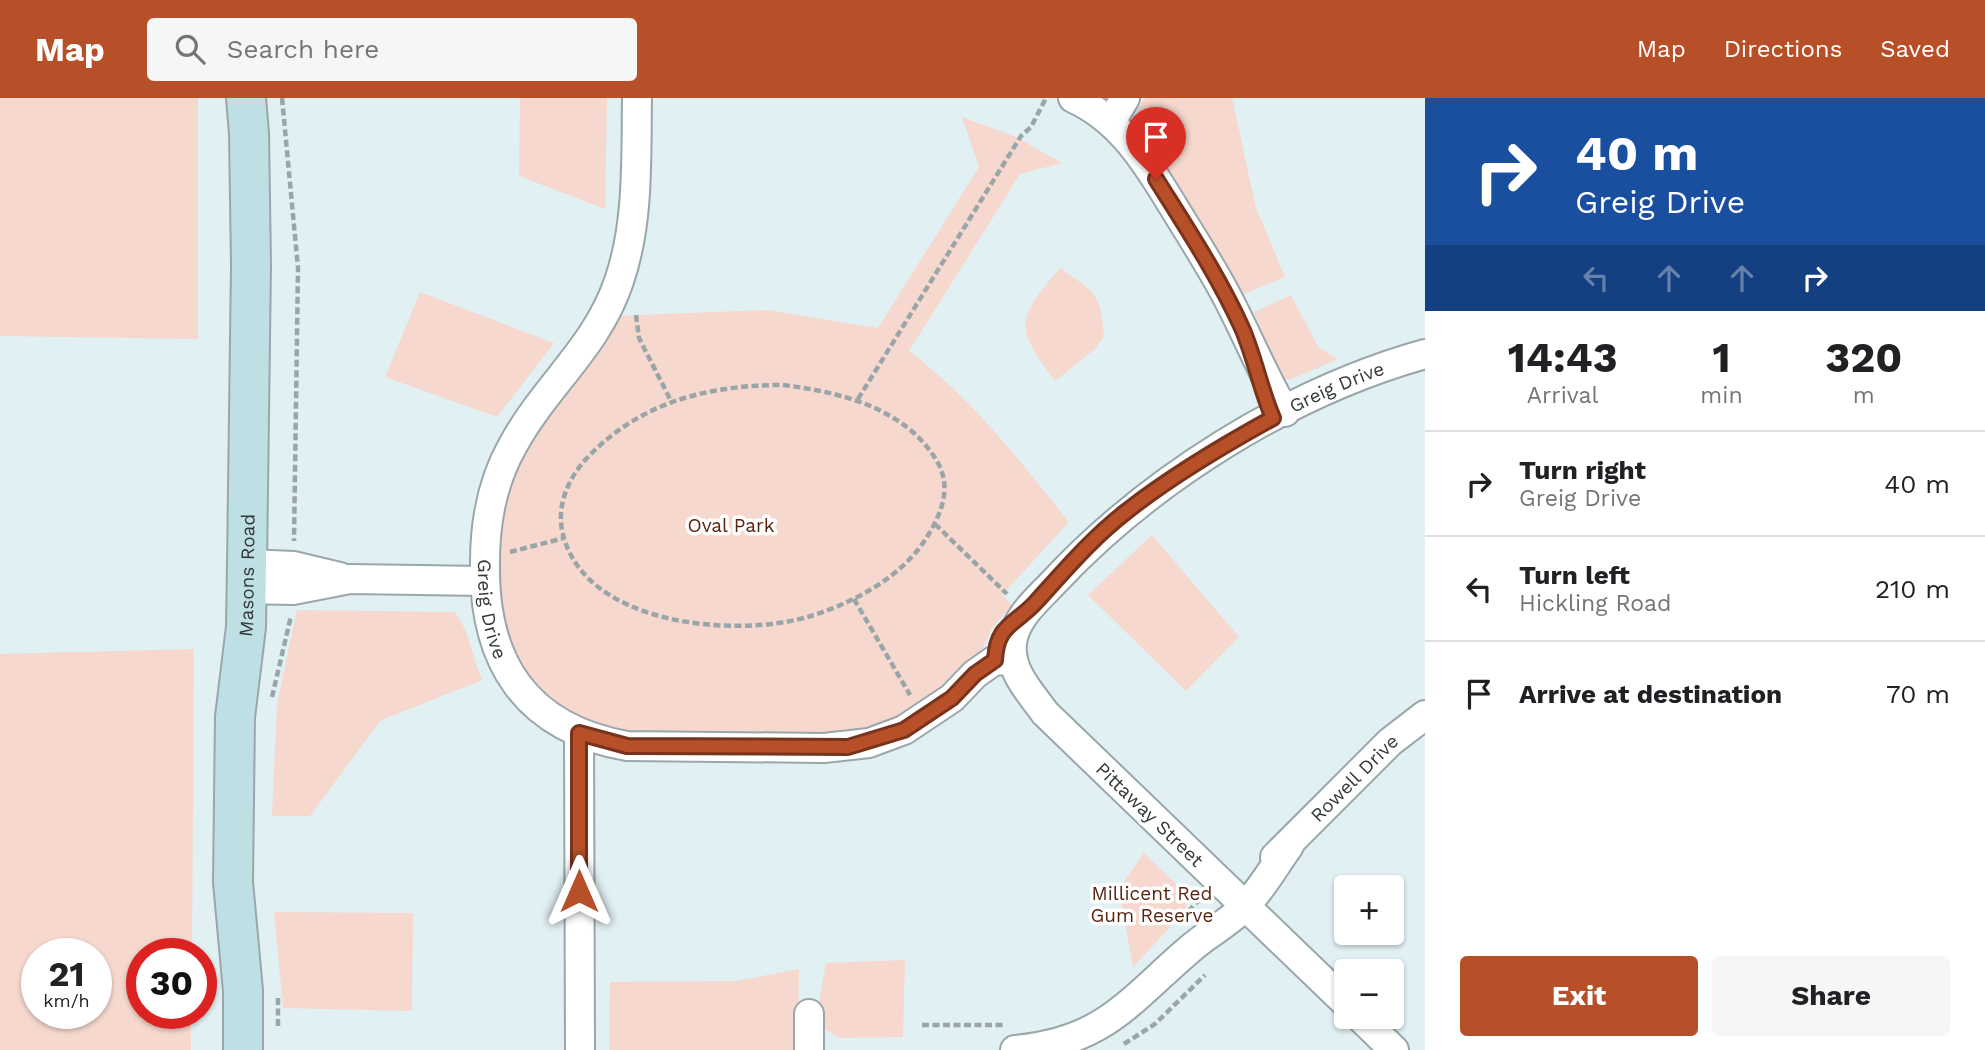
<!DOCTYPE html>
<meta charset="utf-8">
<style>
:root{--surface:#fff;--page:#f6f6f6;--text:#202124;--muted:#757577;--line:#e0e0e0;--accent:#b74f29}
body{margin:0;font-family:"Work Sans",sans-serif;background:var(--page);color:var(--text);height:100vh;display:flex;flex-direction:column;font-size:26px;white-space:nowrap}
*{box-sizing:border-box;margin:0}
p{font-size:23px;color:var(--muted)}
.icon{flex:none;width:38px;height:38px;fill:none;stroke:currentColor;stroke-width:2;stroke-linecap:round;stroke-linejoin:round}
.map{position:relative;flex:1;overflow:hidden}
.panel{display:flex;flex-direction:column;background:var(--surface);width:560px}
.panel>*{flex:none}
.banner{background:#1a4fa0;color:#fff;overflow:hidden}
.controls{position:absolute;left:1334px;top:777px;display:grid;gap:14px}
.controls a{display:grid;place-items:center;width:70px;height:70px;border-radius:7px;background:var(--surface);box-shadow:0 2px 5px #0004;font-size:35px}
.speed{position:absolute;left:21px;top:840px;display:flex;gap:14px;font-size:35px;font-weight:700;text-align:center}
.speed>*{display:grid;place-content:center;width:91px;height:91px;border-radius:50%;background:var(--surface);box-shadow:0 2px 5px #0004;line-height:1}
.speed small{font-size:18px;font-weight:400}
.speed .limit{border:10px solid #d22;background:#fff;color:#111}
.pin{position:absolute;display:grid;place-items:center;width:60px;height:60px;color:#fff;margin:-72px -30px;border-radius:50% 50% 50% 0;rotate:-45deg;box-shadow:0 0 7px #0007}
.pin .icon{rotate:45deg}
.me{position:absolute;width:77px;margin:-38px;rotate:0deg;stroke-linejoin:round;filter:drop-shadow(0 0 5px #0008)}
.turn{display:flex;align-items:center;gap:24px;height:147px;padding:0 35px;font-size:32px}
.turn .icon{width:91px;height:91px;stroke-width:2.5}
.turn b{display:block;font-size:49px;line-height:60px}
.lanes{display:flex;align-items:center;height:66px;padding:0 35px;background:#0003;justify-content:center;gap:35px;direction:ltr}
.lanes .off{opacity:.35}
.eta{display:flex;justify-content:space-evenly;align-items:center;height:119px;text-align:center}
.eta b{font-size:42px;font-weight:700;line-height:49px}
.cta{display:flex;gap:14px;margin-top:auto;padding:14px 35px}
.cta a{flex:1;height:80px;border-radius:7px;background:var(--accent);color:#fff;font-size:28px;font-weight:700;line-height:80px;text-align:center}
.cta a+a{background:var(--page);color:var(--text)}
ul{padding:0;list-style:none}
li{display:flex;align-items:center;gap:21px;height:105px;padding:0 35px;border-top:2px solid var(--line)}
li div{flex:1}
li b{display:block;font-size:26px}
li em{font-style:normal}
header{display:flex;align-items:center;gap:42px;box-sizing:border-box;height:98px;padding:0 35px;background:var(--accent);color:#fff}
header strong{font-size:33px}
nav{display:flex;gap:38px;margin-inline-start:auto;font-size:24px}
.search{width:490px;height:63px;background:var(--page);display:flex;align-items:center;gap:18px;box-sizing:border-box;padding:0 24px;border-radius:7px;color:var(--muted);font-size:26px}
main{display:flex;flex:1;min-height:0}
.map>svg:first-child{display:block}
.green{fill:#f6d8ce;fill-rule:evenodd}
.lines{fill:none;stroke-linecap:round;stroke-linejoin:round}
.street-casing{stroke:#99a7aa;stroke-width:32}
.secondary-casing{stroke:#99a7aa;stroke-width:42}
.path{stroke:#9aa5a7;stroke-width:4.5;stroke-dasharray:7 3.5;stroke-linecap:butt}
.street{stroke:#fff;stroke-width:28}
.secondary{stroke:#bee0e5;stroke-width:38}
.route-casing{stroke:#77331b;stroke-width:18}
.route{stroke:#b74f29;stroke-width:12}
.labels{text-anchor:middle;stroke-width:7;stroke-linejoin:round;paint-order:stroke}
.street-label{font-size:19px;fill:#33393a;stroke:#fff}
.park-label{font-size:19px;fill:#5a230f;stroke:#fff}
</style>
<header>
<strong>Map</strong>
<div class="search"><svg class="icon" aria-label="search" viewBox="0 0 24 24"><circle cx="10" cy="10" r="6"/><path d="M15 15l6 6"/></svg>Search here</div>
<nav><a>Map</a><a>Directions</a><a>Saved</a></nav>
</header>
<main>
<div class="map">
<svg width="1425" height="952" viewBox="0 0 1425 952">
<rect width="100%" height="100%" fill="#e1f0f3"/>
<!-- green -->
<path class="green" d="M0,0H198V241L0,238Z
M520,0H607L605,111L519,78Z
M1146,0H1232L1256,110L1285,179L1244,196L1140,30C1137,19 1135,8 1146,0Z
M962,19L1016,39L1062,65L1020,76L909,253C973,301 1019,362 1069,424L1002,497L1012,507L992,530L976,564L966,575L903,619L854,637H630L565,616L523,577L502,528L497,461L504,400L528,344L616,218L767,212L878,230L979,69Z
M1060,170C1095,195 1100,193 1104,238L1095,251L1055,283C1014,228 1016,222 1060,170Z
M420,194L554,245L497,319L385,279Z
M1291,197L1318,249L1338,261L1289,282L1275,277L1269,265L1267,245L1254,214Z
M1152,437L1239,539L1186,593L1088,497Z
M297,512L454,514C471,533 471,560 483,582L381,622L310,718H272L277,606Z
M194,551L192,856H142V915H191V952H0V556ZM37,856H96V915H37Z
M1144,755L1184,794L1187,811L1133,869L1119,791Z
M274,814L413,815L412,913L283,910Z
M905,862L903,939L840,940L822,930L818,909L826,865Z
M799,871L798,939L794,952H609L610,884L736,883Z"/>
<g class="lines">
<!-- street casing -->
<g class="street-casing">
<g id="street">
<path id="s1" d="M637,0C636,61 639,125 619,183C597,249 545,288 513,347C493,382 485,423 485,464C483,563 525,630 627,648L824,650L869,645L904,632L952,600L975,576L995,562L1013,563"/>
<path d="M1073,0C1121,22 1146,64 1173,108C1190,136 1209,165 1225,195C1246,234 1262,275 1285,314"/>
<path d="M1111,24L1125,0"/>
<path d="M247,466L294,468L340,479"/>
<path d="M246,491L293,492L350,481L485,483"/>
<path d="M579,635L580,952"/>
<path id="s2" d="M1275,759L1390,644L1425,617"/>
<path id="s3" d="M1346,905L1045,615C1030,594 1009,573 1012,545C1015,520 1037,502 1053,485C1149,382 1289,294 1425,256"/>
<path d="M809,916V952"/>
<path d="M1360,919L1394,952"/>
<path d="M1015,952C1104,944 1128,904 1190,851C1207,836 1229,825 1245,808C1262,791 1275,767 1289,748"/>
</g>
</g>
<!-- secondary casing -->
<g class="secondary-casing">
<g id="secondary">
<path id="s4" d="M243,952V893L233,784L235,619L246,529L247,466L251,167L249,35L246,0"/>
</g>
</g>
<!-- path -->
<path class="path" d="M282,0L298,170L294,443
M636,217L639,240L671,303
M783,287C840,294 907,310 938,365C952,391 941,416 927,439C902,479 855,504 811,518C736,541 581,528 562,432C557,406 569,379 587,360C640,304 708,287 783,287Z
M858,301L1021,38L1031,29L1046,0
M935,426L1007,496
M510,454L564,440
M854,501L910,597
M272,599L291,518
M1181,821L1199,802L1202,805
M278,900V930
M922,927H1003
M1124,946L1155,926L1205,877"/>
<!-- street -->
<use href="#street" class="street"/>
<!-- secondary -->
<use href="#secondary" class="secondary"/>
</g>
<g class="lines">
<!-- route casing -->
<g class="route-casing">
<path id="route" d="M579,793V635L627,648L848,649L904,632L952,600L975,576L995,562C997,526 1015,527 1036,504C1065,472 1093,439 1127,413C1173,377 1222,348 1273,320C1260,290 1255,260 1242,230C1218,177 1186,129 1156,81"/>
</g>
<!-- route -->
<use href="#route" class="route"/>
</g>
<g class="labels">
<!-- street labels -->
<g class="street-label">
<text dy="7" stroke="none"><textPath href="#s3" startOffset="919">Greig Drive</textPath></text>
<text dy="7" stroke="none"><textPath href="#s4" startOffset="476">Masons Road</textPath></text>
<text dy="7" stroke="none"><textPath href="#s1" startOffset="550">Greig Drive</textPath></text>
<text dy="7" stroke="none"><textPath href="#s2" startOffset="112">Rowell Drive</textPath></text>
<text transform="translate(1150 716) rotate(44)" y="7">Pittaway Street</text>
</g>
<!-- park labels -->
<g class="park-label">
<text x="731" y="434">Oval Park</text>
<text x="1152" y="802">Millicent Red<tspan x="1152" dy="22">Gum Reserve</tspan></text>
</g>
</g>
</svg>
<div class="controls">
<a>+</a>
<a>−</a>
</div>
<div class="speed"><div>21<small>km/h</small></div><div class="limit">30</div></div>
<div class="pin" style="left:1156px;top:81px;background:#d93025"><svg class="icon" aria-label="arrive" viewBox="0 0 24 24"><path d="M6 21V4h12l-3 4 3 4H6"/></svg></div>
<svg class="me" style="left:579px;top:793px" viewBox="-20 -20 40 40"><path d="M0-17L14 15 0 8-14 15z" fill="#b74f29" stroke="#fff" stroke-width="4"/></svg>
</div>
<section class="panel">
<div class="banner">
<div class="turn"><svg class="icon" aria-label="right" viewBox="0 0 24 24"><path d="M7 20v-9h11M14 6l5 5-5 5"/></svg><div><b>40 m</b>Greig Drive</div></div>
<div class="lanes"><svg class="icon off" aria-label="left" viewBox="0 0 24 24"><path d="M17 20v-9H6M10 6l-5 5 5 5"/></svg><svg class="icon off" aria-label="ahead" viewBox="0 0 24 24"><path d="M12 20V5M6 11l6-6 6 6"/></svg><svg class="icon off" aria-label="ahead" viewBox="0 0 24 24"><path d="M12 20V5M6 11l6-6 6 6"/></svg><svg class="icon" aria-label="right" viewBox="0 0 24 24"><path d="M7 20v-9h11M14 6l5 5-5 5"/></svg></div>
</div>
<div class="eta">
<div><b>14:43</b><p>Arrival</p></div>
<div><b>1</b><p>min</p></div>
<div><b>320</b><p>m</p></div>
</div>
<ul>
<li><svg class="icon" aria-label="right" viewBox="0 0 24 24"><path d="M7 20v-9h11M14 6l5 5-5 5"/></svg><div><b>Turn right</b><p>Greig Drive</p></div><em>40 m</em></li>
<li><svg class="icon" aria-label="left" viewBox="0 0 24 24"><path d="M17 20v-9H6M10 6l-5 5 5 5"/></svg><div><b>Turn left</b><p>Hickling Road</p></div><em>210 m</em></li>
<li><svg class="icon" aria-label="arrive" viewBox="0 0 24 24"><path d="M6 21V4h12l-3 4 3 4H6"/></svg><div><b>Arrive at destination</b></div><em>70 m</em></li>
</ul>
<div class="cta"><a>Exit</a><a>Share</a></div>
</section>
</main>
